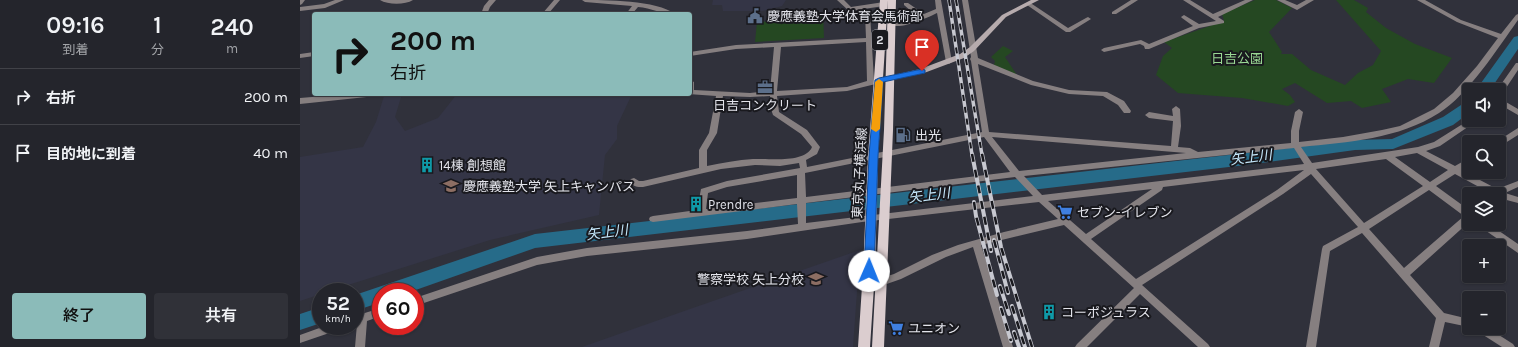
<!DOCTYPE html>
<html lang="ja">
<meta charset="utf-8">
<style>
:root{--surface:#24252c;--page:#303138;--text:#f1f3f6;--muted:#a3a5a9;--line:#414248;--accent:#8bbbb9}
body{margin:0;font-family:Karla,"Noto Sans JP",sans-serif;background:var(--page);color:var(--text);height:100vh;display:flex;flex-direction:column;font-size:15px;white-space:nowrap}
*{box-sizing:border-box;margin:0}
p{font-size:13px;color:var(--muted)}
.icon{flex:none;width:22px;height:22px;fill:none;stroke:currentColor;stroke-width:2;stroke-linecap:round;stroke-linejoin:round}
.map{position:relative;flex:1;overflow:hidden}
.panel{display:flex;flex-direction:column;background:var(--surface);width:300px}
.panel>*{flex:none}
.banner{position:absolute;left:12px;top:12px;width:380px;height:84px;border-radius:4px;box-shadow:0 1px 3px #0004,0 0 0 1px var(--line);background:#8bbbb9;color:#111;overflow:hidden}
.controls{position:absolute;left:1162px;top:83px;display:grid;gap:8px}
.controls a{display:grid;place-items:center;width:44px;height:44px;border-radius:4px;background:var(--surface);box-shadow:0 1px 3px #0004,0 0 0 1px var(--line);font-size:20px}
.speed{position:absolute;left:12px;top:283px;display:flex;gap:8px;font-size:20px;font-weight:700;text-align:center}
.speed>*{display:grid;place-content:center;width:52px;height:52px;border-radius:50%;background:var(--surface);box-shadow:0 1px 3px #0004,0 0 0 1px var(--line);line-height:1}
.speed small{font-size:10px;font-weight:400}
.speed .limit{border:6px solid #d22;background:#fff;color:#111}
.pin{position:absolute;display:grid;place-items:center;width:34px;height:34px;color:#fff;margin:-41px -17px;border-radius:50% 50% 50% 0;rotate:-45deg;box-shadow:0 0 4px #0007}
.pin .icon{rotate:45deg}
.me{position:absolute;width:44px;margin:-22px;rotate:1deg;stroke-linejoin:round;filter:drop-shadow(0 0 3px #0008)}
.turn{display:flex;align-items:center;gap:14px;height:84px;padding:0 12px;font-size:18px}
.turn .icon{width:52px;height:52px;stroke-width:2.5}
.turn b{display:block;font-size:28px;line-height:34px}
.eta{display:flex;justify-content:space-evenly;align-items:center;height:68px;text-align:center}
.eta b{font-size:24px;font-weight:600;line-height:28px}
.button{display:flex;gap:8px;margin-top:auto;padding:8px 12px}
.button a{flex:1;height:46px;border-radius:4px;background:var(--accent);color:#111;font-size:16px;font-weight:600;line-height:46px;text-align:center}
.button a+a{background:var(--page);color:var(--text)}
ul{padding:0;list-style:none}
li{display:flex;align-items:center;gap:12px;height:56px;padding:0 12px;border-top:1px solid var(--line)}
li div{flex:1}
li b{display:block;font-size:15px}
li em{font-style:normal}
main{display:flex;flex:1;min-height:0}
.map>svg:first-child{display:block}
.built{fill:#343546}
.green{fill:#254822}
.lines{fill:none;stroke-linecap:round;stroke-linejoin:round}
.river{fill:#266b89;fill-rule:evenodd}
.street{fill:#867f80;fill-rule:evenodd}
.secondary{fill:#b6abad;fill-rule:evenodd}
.primary{fill:#dbcdcf;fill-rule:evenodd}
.rail-far1-casing{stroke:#c7c8d0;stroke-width:3.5}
.rail-casing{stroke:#c7c8d0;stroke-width:4}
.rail-far1{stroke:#19191e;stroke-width:2;stroke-dasharray:6;stroke-linecap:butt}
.rail{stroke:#19191e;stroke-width:2.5;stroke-dasharray:8;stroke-linecap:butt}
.route{fill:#1a73e8;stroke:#114b97}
.slow{fill:#f59e0b}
.labels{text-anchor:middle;stroke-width:4;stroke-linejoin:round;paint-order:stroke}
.shield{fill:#19191e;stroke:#a6a7ae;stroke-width:1}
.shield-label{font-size:12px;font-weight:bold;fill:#e3e4eb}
.poi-label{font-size:13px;fill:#e3e4eb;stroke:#19191e;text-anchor:start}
.park-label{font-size:13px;fill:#9ad894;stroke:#19191e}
.street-label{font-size:13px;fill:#e3e4eb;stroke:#19191e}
.water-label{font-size:14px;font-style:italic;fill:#c4e7fa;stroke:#19191e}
</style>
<main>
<section class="panel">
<div class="eta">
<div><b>09:16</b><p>到着</p></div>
<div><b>1</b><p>分</p></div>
<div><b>240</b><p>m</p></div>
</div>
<ul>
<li><svg class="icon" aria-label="right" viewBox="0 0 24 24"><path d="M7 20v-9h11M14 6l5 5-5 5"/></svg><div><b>右折</b></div><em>200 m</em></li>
<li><svg class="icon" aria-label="arrive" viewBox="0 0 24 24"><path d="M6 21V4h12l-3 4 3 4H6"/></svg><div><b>目的地に到着</b></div><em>40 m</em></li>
</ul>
<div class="button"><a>終了</a><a>共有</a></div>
</section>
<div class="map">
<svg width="1218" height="347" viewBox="0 0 1218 347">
<rect width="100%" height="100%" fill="#30313b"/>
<!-- built -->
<path class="built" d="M413,0H486L482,6L463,11H423L422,5H412Z
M102,94L95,117L105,131L138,118L157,94H332L317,126V139L305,155L299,215L190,240L26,292H21V294L0,301V157L63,147L76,122L84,96Z
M560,250L553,347H282L390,309Z"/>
<!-- green -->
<path class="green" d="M955,0H976L992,8L969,32L982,52L981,54H992L1011,70L1045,85L1058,73L1073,65L1081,51L1036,0H1054L1068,8L1066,12L1086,28L1115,44L1152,58L1134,83L1108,79L1082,89L1091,102L1062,108L1051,101L1027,103L995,83L982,89L990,95L995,102L988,106L942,98L878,93L856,75L863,56L872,48L864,42L924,21L922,14Z
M523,12L524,38L455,42L457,22L473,21L474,14Z
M703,46L713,51L705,57L717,75L694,65L695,61L691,57Z"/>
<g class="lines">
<!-- river -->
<path class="river" d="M1218,36V49L1190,90H1176L1214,37Z
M1169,101V113L1153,125L1093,149L1055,150L946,165L235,248L110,292H81V302L55,311V295L235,234L946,153L1055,140L1092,139L1143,117L1164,103Z
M21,307V323L0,330V314Z"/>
<!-- street -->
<path class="street" d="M0,0H5L2,4L0,5Z
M35,0H44L25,8L0,11V7L24,4Z
M80,0H113C105,5 88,5 80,0Z
M189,0H196L190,7L187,14H181L184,6Z
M254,0H260L248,14H242Z
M282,0C305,0 357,0 375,14C362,14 351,8 338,7L332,14H326L332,6L285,2Z
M537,0H544L551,7L584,2L587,4L584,6L550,11L548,10Z
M635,0H641L652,62L649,64L646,62L637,13C627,18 599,31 589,24L592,22L610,20L618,17L604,5V3H608L624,14L636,9Z
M662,0H668L678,58L733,81L769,90L807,92L824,101L831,111L830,113H824L818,105L803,96L769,94L731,85L678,64L689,132L871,146L873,121L849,118L845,115L849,112L873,116L872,109L876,106L880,109L881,126L878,147L890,148L898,152L991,143V131L995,112L999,109L1003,112L999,131V142L1043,137L1082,130L1100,126L1134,109L1153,93L1177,66L1198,38L1157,22L1117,0H1125L1161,20L1201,34L1216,15L1218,14V20C1198,48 1168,95 1139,113C1099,139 1048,142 1001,147L1012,163L1118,147L1134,142L1169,120H1178L1140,146L1126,151L1155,166L1169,158V165L1161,170L1197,189L1218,181V187L1205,193L1218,197V203L1199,198V194H1192L1155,174L1136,186L1169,210V222L1110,275L1144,313L1169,319V327L1145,322L1139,347H1129L1136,318L1062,233L1030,251L1016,347H1006L1022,249L1023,246L1058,227L1011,174L983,194L842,285L908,344L910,347H898L840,294L787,347H775L777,344L834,288L764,225L681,245L713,347H703L673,247L646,257L601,279L581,286L578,285L576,282L578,279L594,274L632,255L658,245L704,232L758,219L739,202L562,222L447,239L287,256L237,265L115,306V298L237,257L287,248L447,231L498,224L497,204L353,222L350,221L349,219L350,217L353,216L397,210L401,189L427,181L500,168L499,163L480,166L455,165L421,169L343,187C337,187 333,187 330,181L331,179L334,178L339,181H343L399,168V150L409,133L416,96L388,94H390V80L394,82V90L450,93L470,91L474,47L436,49L390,56V52L436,45L566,38L565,14L568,12L570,13L574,80L590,76H592L594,78L592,80L547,91L477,96L479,112L507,130L520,147L517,154L506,160L507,167L682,132L671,61L670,59L671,57ZM566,42L567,81L547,87L477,91L481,47ZM423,96L450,97L470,96L471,109L473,115L501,134L512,147C505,164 467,158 453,159C438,160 422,163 407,166V150L417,133ZM684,137L710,172L506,197L505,173ZM692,137L874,152L886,153L719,171ZM994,148L1004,164L742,195L724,176ZM1117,153L1148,170L1130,182L1095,157ZM1086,159L1123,186L1064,223L1016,169ZM1004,170L977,190L836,279L791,239L862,190L863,187ZM497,175V198L406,209L408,193L427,187ZM715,177L733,196L506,223V203ZM852,189L786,234L748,201ZM1129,190L1164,216L1104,268L1069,229Z
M831,0H838L816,14H812V12Z
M883,0H890L913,14L945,0H953L918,17L924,21V23L899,28L849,49H845L844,46L840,44L804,52L801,50L804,48L841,40L849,44L893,26L882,18L881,17L884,15L899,24L916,21Z
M977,0H985L997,5L1006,0H1014L997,10Z
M729,2L768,28L786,18L788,17L791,19L770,32H766L727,5L726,4Z
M14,52V56L0,58V54Z
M1216,63H1218V70L1202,94H1199V90H1197Z
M49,94H80L76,96L0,104V98Z
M1199,98L1218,109V115L1199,104Z
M1218,128V135L1202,145L1199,146V142H1196Z
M1178,224H1189L1218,244V253L1179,226Z
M81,308V316L67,321L65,347H55L57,324H55V316Z
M25,326H43L41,329L0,343V335Z
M1175,328H1188L1213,344L1215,347H1202L1177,331Z"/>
<!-- secondary -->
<path class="secondary" d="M731,0H739L706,17L674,51L664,58L624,73L590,80L586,78L590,76L620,69L660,54L670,47L702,15Z"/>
<!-- primary -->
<path class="primary" d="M580,0H588L578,156L575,271L570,347H558L563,271L568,156Z
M588,0H596L593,130L584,347H572L584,130Z"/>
<!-- rail-far1 casing -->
<g class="rail-far1-casing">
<path id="rail-far1" d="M649,0L672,155
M656,0L682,155"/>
</g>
<!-- rail casing -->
<g class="rail-casing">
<path id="rail" d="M672,154L691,251
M682,154L701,247L732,347
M674,202L676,216L697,295
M694,240L708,293
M700,286L709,314
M712,306L725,347
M701,308L711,341
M714,332L719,347"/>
</g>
<!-- rail-far1 -->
<use href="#rail-far1" class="rail-far1"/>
<!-- rail -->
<use href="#rail" class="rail"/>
</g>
<!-- route -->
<path class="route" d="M622,69L625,70V73L583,82L578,156L574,271L573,274L569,275L566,274L564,271L569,156L575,80L579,78Z"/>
<!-- slow -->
<path class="slow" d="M579,79L583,82L580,129L576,132L571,129L575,82Z"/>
<!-- icons -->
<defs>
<g id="civic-bare" transform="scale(1.2)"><path d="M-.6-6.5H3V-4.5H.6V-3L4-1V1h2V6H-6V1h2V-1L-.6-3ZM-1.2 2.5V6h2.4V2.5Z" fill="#5c6f8a" stroke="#19191e" stroke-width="2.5" paint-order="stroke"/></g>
<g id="office-bare" transform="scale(1.2)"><path d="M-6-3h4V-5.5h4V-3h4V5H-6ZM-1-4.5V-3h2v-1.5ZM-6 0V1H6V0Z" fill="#5c6f8a" stroke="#19191e" stroke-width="2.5" paint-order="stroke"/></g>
<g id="fuel-bare" transform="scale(1.2)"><path d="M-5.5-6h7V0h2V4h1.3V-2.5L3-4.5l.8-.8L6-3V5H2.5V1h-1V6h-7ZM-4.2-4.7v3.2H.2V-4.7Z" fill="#5c6f8a" stroke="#19191e" stroke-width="2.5" paint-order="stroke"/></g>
<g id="building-bare" transform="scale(1.2)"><path d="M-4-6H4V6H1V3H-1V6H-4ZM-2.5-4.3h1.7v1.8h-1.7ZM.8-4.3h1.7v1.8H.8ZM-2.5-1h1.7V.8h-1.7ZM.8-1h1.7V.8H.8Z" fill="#0f9aa8" stroke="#19191e" stroke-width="2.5" paint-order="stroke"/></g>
<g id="university-bare" transform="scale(1.2)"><path d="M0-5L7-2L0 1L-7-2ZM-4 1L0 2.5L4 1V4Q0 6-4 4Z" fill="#8d6e63" stroke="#19191e" stroke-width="2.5" paint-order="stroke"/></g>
<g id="supermarket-bare" transform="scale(1.2)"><path d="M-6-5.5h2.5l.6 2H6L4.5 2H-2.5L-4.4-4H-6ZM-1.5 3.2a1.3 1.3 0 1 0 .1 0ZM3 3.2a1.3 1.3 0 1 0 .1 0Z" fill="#3f7fe0" stroke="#19191e" stroke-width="2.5" paint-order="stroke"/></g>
</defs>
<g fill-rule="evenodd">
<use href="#civic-bare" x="455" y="16"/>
<use href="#office-bare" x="465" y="87"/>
<use href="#fuel-bare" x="603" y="135"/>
<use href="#building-bare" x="127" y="165"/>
<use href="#university-bare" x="151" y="186"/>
<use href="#building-bare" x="396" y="204"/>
<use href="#supermarket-bare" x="765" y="212"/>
<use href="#university-bare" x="516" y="279"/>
<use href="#building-bare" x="749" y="312"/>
<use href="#supermarket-bare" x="596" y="328"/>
</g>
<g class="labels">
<!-- shield labels -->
<rect class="shield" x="572" y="30" width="16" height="20" rx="3"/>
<g class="shield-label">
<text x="580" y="44">2</text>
</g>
<!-- poi labels -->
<g class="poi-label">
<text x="467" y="21">慶應義塾大学体育会馬術部</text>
<text x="465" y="110" text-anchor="middle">日吉コンクリート</text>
<text x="615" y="140">出光</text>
<text x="139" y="170">14棟 創想館</text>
<text x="163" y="191">慶應義塾大学 矢上キャンパス</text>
<text x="408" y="209">Prendre</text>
<text x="777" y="217">セブン-イレブン</text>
<text x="504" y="284" text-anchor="end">警察学校 矢上分校</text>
<text x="761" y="317">コーポジュラス</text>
<text x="608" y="333">ユニオン</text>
</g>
<!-- park labels -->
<g class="park-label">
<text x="937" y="63">日吉公園</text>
</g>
<!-- street labels -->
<g class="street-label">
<text transform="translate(559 173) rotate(-87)" y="5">東京丸子横浜線</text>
</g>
<!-- water labels -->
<g class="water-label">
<text transform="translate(951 157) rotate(-7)" y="5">矢上川</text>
<text transform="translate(629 195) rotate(-7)" y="5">矢上川</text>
<text transform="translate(307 232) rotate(-7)" y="5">矢上川</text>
</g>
</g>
</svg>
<div class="controls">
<a><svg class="icon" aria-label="sound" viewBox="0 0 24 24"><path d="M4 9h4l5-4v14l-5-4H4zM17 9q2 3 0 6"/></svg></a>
<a><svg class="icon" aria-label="search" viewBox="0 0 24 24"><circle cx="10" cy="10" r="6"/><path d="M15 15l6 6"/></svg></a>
<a><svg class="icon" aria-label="layers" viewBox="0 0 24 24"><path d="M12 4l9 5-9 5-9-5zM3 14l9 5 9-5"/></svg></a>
<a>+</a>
<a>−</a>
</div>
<div class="speed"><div>52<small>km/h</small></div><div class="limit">60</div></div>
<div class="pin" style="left:622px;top:71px;background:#d93025"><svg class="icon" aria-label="arrive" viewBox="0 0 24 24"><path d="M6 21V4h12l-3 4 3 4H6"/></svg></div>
<svg class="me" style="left:569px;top:271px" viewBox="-20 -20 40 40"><circle r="19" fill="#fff"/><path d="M0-13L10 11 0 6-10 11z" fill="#1a73e8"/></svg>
<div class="banner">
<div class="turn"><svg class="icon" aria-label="right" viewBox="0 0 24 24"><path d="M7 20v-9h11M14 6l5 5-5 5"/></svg><div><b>200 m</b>右折</div></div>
</div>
</div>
</main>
